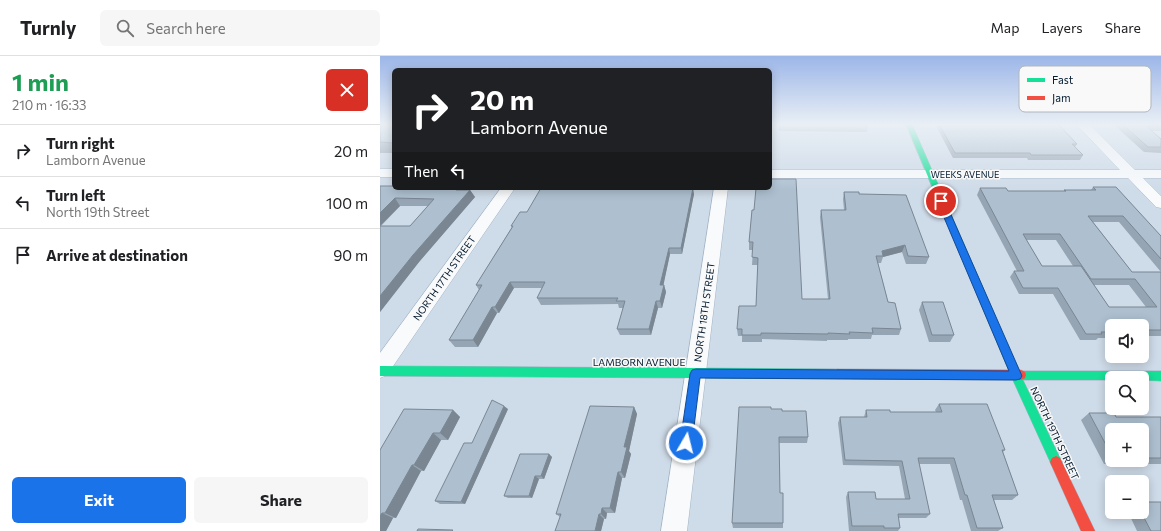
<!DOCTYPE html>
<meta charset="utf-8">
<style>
:root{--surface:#fff;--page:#f6f6f6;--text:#202124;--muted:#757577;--line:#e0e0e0;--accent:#1a73e8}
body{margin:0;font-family:Commissioner,sans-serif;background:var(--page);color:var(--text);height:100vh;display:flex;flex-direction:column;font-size:15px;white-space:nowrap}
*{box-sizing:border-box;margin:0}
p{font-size:13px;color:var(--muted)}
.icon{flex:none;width:22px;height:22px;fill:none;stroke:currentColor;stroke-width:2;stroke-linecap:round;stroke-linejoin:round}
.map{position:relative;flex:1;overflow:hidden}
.details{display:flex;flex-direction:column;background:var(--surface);width:380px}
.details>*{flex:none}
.top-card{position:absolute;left:12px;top:12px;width:380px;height:122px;border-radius:6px;box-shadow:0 2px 10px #0003;background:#202124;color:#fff;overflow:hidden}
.fabs{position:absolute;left:725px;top:263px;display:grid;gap:8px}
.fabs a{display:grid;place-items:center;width:44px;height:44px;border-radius:6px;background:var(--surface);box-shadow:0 2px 10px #0003;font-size:20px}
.pin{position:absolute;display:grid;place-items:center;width:34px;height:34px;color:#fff;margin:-17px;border:2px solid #fff;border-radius:50%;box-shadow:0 1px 4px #0007}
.me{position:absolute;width:44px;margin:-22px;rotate:8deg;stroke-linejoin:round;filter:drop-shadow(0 0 3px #0008)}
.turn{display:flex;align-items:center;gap:14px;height:84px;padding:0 12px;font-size:18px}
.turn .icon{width:52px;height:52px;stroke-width:2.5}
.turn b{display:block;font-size:28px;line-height:34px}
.then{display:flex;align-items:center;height:38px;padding:0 12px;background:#0003;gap:8px;font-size:15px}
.round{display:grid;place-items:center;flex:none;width:42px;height:42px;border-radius:6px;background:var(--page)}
.head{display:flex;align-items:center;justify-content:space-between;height:68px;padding:0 12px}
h1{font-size:24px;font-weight:700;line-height:30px;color:#1e9e55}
.cta{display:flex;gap:8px;margin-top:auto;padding:8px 12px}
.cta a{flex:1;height:46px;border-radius:6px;background:var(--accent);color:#fff;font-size:16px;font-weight:700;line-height:46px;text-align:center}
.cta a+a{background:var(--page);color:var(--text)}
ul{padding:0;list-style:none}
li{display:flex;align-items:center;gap:12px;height:52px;padding:0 12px;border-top:1px solid var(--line)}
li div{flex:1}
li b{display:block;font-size:15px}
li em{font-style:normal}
header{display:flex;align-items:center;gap:24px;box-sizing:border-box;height:56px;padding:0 20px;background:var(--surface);border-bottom:1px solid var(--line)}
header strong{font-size:19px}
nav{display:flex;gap:22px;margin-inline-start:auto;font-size:14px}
.search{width:280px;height:36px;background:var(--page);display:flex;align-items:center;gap:10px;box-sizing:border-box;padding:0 14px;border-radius:6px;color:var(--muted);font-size:15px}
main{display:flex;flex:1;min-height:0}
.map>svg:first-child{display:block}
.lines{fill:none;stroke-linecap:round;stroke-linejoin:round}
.street-casing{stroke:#a3b4c5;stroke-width:1}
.fast-casing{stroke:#a3b4c5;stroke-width:1}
.jam-casing{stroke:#a3b4c5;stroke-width:1}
.street{fill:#f8fafc;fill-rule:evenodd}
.fast{fill:#16e098;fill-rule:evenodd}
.jam{fill:#f24e42;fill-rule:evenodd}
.wall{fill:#96a5b3;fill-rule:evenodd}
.shaded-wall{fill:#7a8692}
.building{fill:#aec0d0;stroke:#7a8692;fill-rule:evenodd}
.route{fill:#1a73e8;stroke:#114b97}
.labels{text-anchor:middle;stroke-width:3;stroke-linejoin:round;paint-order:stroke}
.far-street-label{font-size:9px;fill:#041c31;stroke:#f9f9f9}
.street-label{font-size:10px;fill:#041c31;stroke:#f9f9f9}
.key{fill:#f9f9f9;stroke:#b0b7bd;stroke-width:1}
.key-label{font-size:11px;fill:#041c31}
</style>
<header>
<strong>Turnly</strong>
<div class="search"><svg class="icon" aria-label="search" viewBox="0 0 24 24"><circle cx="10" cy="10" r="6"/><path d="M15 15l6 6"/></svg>Search here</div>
<nav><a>Map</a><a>Layers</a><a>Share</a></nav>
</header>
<main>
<section class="details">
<div class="head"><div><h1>1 min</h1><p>210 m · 16:33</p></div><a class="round" style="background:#d93025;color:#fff"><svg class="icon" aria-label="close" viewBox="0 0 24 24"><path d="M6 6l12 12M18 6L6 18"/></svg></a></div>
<ul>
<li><svg class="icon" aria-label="right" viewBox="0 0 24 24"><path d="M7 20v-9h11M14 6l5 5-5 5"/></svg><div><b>Turn right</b><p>Lamborn Avenue</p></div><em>20 m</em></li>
<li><svg class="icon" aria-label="left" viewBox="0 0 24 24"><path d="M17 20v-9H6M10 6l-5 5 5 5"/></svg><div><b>Turn left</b><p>North 19th Street</p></div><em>100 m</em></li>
<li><svg class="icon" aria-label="arrive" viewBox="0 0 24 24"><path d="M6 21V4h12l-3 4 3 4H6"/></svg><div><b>Arrive at destination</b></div><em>90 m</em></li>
</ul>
<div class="cta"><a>Exit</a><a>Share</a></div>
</section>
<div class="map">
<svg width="781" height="475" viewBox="0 0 781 475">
<rect width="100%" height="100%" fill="#cedbe8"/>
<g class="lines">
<!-- street casing -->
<g class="street-casing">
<path id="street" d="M696,68H709L755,114H781V122H763L781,140V152L776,151L748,122H390V114H740Z
M0,113H14V121H0Z
M121,132H135L7,319L0,322V297Z
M334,132H348L307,475H281Z"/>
</g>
<!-- fast casing -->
<g class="fast-casing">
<path id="fast" d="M526,68H532L639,315H781V325L762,324V322H732V324H643L680,402L682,406L680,410L676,412L672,410L631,320Z
M0,310L458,313L462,315L463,318L462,321L458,323L0,320Z"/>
</g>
<!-- jam casing -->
<g class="jam-casing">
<path id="jam" d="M458,313L641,314L645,316L646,319L645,322L641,324L458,323L454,321L453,318L454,315Z
M676,400L680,402L715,475H701L670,406L672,402Z"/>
</g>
<!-- street -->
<use href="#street" class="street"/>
<!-- fast -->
<use href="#fast" class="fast"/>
<!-- jam -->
<use href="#jam" class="jam"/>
</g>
<!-- wall -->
<path class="wall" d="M0,68H14V97H0Z
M399,68H488V69L487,76L399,75Z
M555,68H678L697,88L695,91L703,99L700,104H648L647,102H573Z
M733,68H781V75H771L781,83V97L764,96Z
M0,130L14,132H81L82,134H90L95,141L39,206L0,256ZM20,150H48L30,170H1Z
M713,131L781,180V280H762V270H732V282H718L716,284H700L673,238H639L630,221L634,215H637L597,139L600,132L628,135H684V134H711ZM713,166H739L781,216H752ZM646,184H676L693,210H662ZM714,229H749L766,251H729Z
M464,136L479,138L549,201L546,208H526L522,196L503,201L501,207H498L508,246L521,273L519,279H492L491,283H468V284H447V285L382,283V286H362V280H358L357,273L376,250L378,209H372L373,194H369V186L372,154L422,243H448L440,161L441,154H464L463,143Z
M314,138L302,198H290L283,229H284L286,236L282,252H278L271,279H240L237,273L243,252H239L238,248L161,249L157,242L162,232H134L119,257H117L98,291H75L69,284L99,234L96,229L132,171L131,170L147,156Z
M542,246L574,279L570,286H549L539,254Z
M559,348L625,394L623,396L638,439L632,444H614L623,472L618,475H591L582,444H580L570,408H539L550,458L546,462H518L520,472L518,475H469L466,441L468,436L496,443H525L519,410L463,409L458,367L460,361H484L486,354L510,356H556L555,354Z
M254,351L257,358L249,395L251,398L245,422H242L235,457H227L226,463H224L221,475H175L180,461L176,458Z
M128,353L85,448H60L55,445L92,387Z
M391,353L402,355L428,381L427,387H399L400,437L403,467V472H353L352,467Z
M73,354L80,361L68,384H61L44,415H41L16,462H13L6,475H0V394Z
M709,357L736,361H781V408H724L701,364ZM732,374H762V404H732Z
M169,398L172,401L164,423H159L152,442H128L124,440Z
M748,456H762L781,475H757Z"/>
<!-- shaded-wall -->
<path class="shaded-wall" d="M77,132H81L84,137L76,134Z
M313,132L314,138L302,198L301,192Z
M90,134L95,141L39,206L0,256V240L33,199Z
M15,142L20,150L0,170V157Z
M525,189L522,196L503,201L502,195Z
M289,192L290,198L282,236L280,229Z
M130,226L134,232L119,257L115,251Z
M284,229L286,236L282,252L280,245Z
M276,245L278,252L271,279L269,273Z
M112,251L117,257L98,291L93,284Z
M124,350L128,353L85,448L81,446Z
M254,351L257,358L249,395L251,398L245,422L241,416L244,391Z
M73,354L80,361L68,384L60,377Z
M53,377L61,384L44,415L34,409Z
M169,398L172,401L164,423L161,420Z
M32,409L41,415L16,462L5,457Z
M238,416L242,422L235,457L230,452Z
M155,420L159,423L152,442L149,440Z
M222,452L227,457L226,463L221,458Z
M2,457L13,462L6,475H0V460Z
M219,458L224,463L221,475H215Z"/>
<!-- building -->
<path class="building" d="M0,68H14V87L0,86V73L3,70H0Z
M399,68H488V69Z
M559,68H678L697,88H692L703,99H651L650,97H575Z
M742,68H781V69H765L781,83V91H768Z
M390,123H416L422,243H450L441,154H466L464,136H479V138L526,139L549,201L528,200L525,189L502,195L503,200H496L508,246L515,247L521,273L492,272L493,277L469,276L470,278L448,277V278L381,277V279H362V273H357L359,250H376L378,202L372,201L373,186H369L372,154H374L376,132H390Z
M0,130H14V132H77L76,134H90L33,199L0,240V170H30L54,143L15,142L0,157Z
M713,131H736L781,180V203L743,160H708L752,216H781V274H762V270H732V276H721L722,278H706L678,232H643L634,215H644L600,132H626L628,135H686L684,134H716ZM643,178H680L711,223H755L777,251H729L701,210H662Z
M161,132H313L301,192H289L280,229H284L280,245H276L269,273H237L245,245H236L238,242H157L165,226H130L115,251H112L93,284H69L102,229H96L133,170H131L140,156H147Z
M542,246H563L574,279H552Z
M112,344L124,350L81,446L55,445L84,387H92Z
M559,348H607L625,394H622L638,439H612L623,472H597L587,439H585L574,402H538L550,458H518L520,472H504V470H472L468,436H495L496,443H530L522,405L465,404L460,361H487L486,354H510V356H562Z
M210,350L254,351L244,391H247L241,416H238L230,452H222L221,458H219L215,475H175L181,458H176Z
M359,351H391V353H402V355H426L428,381H399L400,437H403V467H352Z
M24,353L73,354L60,377H53L34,409H32L5,457H2L0,460V394Z
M709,357H734L736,361H781V402H762V374H732V400Z
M140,398H169L161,420H155L149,440H124Z
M762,446H781V475H771L761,456H762Z
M38,473L73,474L72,475H37Z"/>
<!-- sky -->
<linearGradient id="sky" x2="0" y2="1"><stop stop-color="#9cb6e8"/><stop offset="0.51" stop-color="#e9eff5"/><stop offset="1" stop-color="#e9eff5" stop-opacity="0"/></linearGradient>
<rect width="781" height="134" fill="url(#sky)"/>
<!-- route -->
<path class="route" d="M561,143L565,145L642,320L640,323L636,324L320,322L312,387L310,391L306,393L302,391L300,387L310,318L312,314L316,313L629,315L557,145Z"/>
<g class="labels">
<!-- far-street labels -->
<g class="far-street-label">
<text x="585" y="122">WEEKS AVENUE</text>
</g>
<!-- street labels -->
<g class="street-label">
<text transform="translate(64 222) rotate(-55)" y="4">NORTH 17TH STREET</text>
<text transform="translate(324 256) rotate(-82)" y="4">NORTH 18TH STREET</text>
<text x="259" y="310">LAMBORN AVENUE</text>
<text transform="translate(675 377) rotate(65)" y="4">NORTH 19TH STREET</text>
</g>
</g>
<!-- legend -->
<rect x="639" y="10" width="132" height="46" rx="6" class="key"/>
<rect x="647" y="22" width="18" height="4" fill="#16e098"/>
<rect x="647" y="40" width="18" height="4" fill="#f24e42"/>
<g class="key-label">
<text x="672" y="28">Fast</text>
<text x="672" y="46">Jam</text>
</g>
</svg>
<div class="fabs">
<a><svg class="icon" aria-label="sound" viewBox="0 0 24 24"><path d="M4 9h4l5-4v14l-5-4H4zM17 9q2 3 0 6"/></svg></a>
<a><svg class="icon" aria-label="search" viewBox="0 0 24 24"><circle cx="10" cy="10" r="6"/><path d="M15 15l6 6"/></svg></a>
<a>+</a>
<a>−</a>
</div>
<div class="pin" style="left:561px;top:145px;background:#d93025"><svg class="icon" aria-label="arrive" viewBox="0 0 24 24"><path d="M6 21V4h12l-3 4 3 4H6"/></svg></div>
<svg class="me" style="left:306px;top:387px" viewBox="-20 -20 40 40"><circle r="17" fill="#1a73e8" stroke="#fff" stroke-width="3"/><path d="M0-11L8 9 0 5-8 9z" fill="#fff"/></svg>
<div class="top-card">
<div class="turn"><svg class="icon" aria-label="right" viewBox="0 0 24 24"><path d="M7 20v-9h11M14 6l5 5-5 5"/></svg><div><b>20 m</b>Lamborn Avenue</div></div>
<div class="then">Then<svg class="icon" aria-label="left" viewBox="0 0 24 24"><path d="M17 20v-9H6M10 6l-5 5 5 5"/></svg></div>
</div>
</div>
</main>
